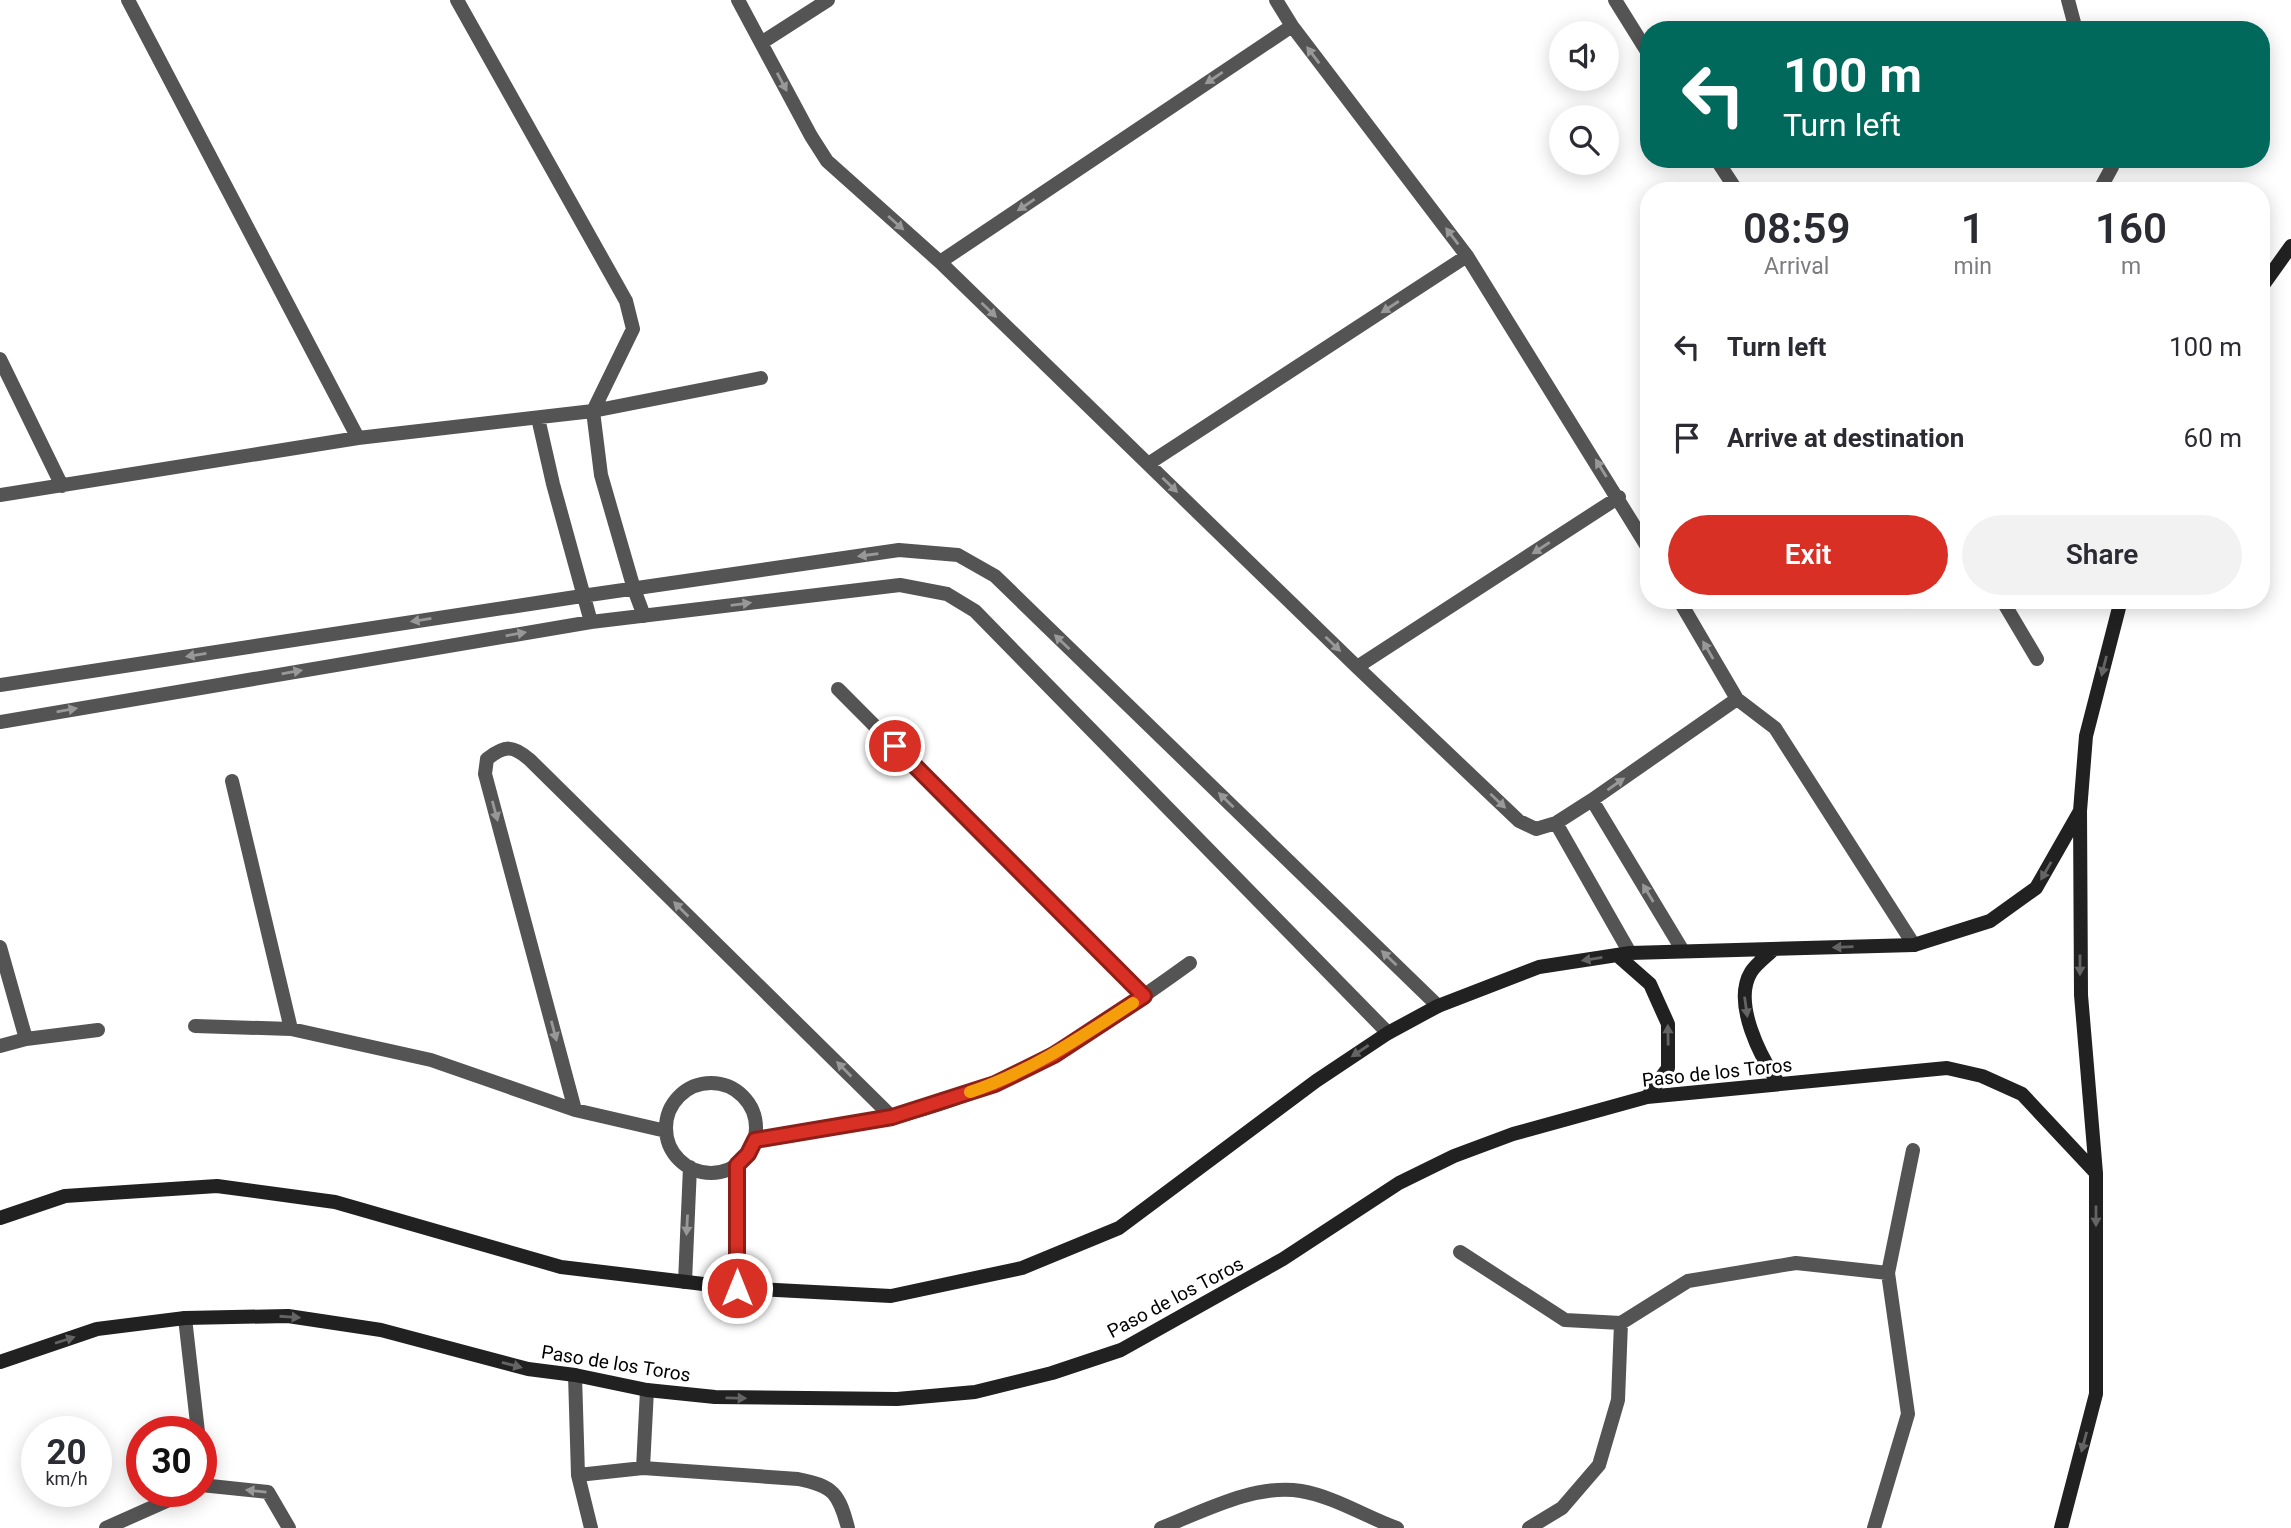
<!DOCTYPE html>
<style>
:root{--surface:#fff;--page:#f2f2f3;--text:#2b2b33;--muted:#7c7c81;--accent:#d93025}
body{margin:0;font-family:Roboto,sans-serif;background:var(--page);color:var(--text);height:100vh;display:flex;flex-direction:column;font-size:26px;white-space:nowrap}
*{box-sizing:border-box;margin:0}
p{font-size:23px;color:var(--muted)}
.icon{flex:none;width:38px;height:38px;fill:none;stroke:currentColor;stroke-width:2;stroke-linecap:round;stroke-linejoin:round}
.map{position:relative;flex:1;overflow:hidden}
.details{position:absolute;left:1640px;top:182px;width:630px;height:427px;display:flex;flex-direction:column;background:var(--surface);border-radius:28px;box-shadow:0 4px 18px #0003}
.details>*{flex:none}
.banner{position:absolute;left:1640px;top:21px;width:630px;height:147px;border-radius:28px;box-shadow:0 4px 18px #0003;background:#00695c;color:#fff;overflow:hidden}
.fabs{position:absolute;left:1549px;top:21px;display:grid;gap:14px}
.fabs a{display:grid;place-items:center;width:70px;height:70px;border-radius:50%;background:var(--surface);box-shadow:0 4px 18px #0003;font-size:35px}
.speed{position:absolute;left:21px;top:1416px;display:flex;gap:14px;font-size:35px;font-weight:700;text-align:center}
.speed>*{display:grid;place-content:center;width:91px;height:91px;border-radius:50%;background:var(--surface);box-shadow:0 4px 18px #0003;line-height:1}
.speed small{font-size:18px;font-weight:400}
.speed .limit{border:10px solid #d22;background:#fff;color:#111}
.pin{position:absolute;display:grid;place-items:center;width:60px;height:60px;color:#fff;margin:-30px;border:4px solid #fff;border-radius:50%;box-shadow:0 2px 7px #0007}
.me{position:absolute;width:77px;margin:-38px;rotate:0deg;stroke-linejoin:round;filter:drop-shadow(0 0 5px #0008)}
.turn{display:flex;align-items:center;gap:24px;height:147px;padding:0 28px;font-size:32px}
.turn .icon{width:91px;height:91px;stroke-width:2.5}
.turn b{display:block;font-size:49px;line-height:60px}
.eta{display:flex;justify-content:space-evenly;align-items:center;height:119px;text-align:center}
.eta b{font-size:42px;font-weight:600;line-height:49px}
.cta{display:flex;gap:14px;margin-top:auto;padding:14px 28px}
.cta a{flex:1;height:80px;border-radius:42px;background:var(--accent);color:#fff;font-size:28px;font-weight:600;line-height:80px;text-align:center}
.cta a+a{background:var(--page);color:var(--text)}
ul{padding:0;list-style:none}
li{display:flex;align-items:center;gap:21px;height:91px;padding:0 28px}
li div{flex:1}
li b{display:block;font-size:26px}
li em{font-style:normal}
.map>svg:first-child{display:block}
.lines{fill:none;stroke-linecap:round;stroke-linejoin:round}
.street{stroke:#545454;stroke-width:14}
.secondary{stroke:#212121;stroke-width:14}
.oneway{fill:#989898}
.oneway2{fill:#646464}
.route-casing{stroke:#8d1f18;stroke-width:18}
.route{stroke:#d93025;stroke-width:12}
.slow{stroke:#f59e0b;stroke-width:12}
.labels{text-anchor:middle;stroke-width:6;stroke-linejoin:round;paint-order:stroke}
.street-label{font-size:19px;fill:#000;stroke:#fff}
</style>
<div class="map">
<svg width="2291" height="1528" viewBox="0 0 2291 1528">
<rect width="100%" height="100%" fill="#fff"/>
<g class="lines">
<!-- street -->
<path class="street" d="M128,0L358,438
M457,0L626,301L633,329L593,411L601,475L634,589L644,616
M738,0L811,136L827,161L940,262L1357,667L1519,821L1536,829L1556,823L1592,800L1737,699
M1276,0L1292,26L1467,256L1648,548
M1615,0L1648,53
M2068,0L2076,30
M761,43L828,0
M1716,159L1737,191
M2099,191L2112,167L2110,159
M940,262L1292,26
M0,359L62,486
M538,418L553,484L591,622
M1148,464L1467,256
M0,495L358,438L593,411L761,378
M1679,600L1737,699L1775,728L1914,945
M2002,600L2037,659
M1357,667L1619,497
M0,685L582,596L899,550L958,555L995,576L1438,1006
M838,689L1144,996
M0,722L591,622L900,585L947,594L975,611L1388,1033
M232,781L291,1029
M1592,800L1683,951
M1556,823L1630,953
M0,947L26,1039
M195,1026L291,1029L431,1060L575,1110L666,1131
M0,1046L26,1039L98,1030
M666 1128a45 45 0 1 1 90 0a45 45 0 1 1-90 0Z
M575,1110L485,774L487,759C505,745 513,745 530,760L892,1117
M755,1140C801,1132 847,1127 893,1117C1004,1092 1099,1029 1190,963
M737,1165V1288
M1460,1252L1565,1320L1621,1323L1688,1281L1796,1263L1888,1273
M685,1282L690,1167
M185,1318L198,1432
M575,1375L578,1475L591,1528
M647,1390L643,1468L798,1479C834,1486 839,1494 848,1528
M578,1475L643,1468
M201,1485L268,1492L289,1528
M106,1528L189,1491
M1161,1528C1202,1512 1256,1483 1301,1491C1335,1497 1364,1516 1397,1528
M1529,1528L1562,1508L1599,1465L1618,1400L1621,1323
M1874,1528L1908,1414L1888,1273L1913,1150"/>
<!-- secondary -->
<path class="secondary" d="M2261,288L2291,246
M1774,949C1767,956 1756,964 1751,972C1732,1003 1761,1058 1779,1084
M1617,955L1650,984L1668,1024V1068L1647,1097
M0,1218L65,1196L217,1186L335,1202L561,1267L737,1288L891,1296L1022,1268L1119,1228L1316,1081L1388,1033L1438,1006L1539,967L1630,953L1914,945L1990,921L2036,888L2080,811
M0,1362L97,1329L185,1318L288,1316L381,1330L528,1369L575,1375L647,1390L715,1397L897,1399L975,1392L1052,1373L1121,1350L1283,1259L1399,1183L1454,1156L1513,1134L1647,1097L1947,1068L1982,1076L2022,1094L2096,1173
M2061,1528L2096,1394V1173L2081,995L2080,811L2086,736L2121,600"/>
</g>
<!-- one-way arrows -->
<defs><path id="oneway-solid" d="M-6-.8H1V-3.2L6.5 0L1 3.2V.8H-6Z" transform="scale(1.75)"/></defs>
<g class="oneway">
<use href="#oneway-solid" transform="translate(1313 55) rotate(-127)"/>
<use href="#oneway-solid" transform="translate(1214 78) rotate(146)"/>
<use href="#oneway-solid" transform="translate(782 82) rotate(62)"/>
<use href="#oneway-solid" transform="translate(1026 205) rotate(146)"/>
<use href="#oneway-solid" transform="translate(896 223) rotate(42)"/>
<use href="#oneway-solid" transform="translate(1452 236) rotate(-127)"/>
<use href="#oneway-solid" transform="translate(1390 307) rotate(147)"/>
<use href="#oneway-solid" transform="translate(989 310) rotate(44)"/>
<use href="#oneway-solid" transform="translate(1601 468) rotate(-122)"/>
<use href="#oneway-solid" transform="translate(1170 485) rotate(44)"/>
<use href="#oneway-solid" transform="translate(1541 548) rotate(147)"/>
<use href="#oneway-solid" transform="translate(868 555) rotate(172)"/>
<use href="#oneway-solid" transform="translate(741 604) rotate(-7)"/>
<use href="#oneway-solid" transform="translate(421 620) rotate(171)"/>
<use href="#oneway-solid" transform="translate(516 634) rotate(-10)"/>
<use href="#oneway-solid" transform="translate(1062 642) rotate(-136)"/>
<use href="#oneway-solid" transform="translate(1333 644) rotate(44)"/>
<use href="#oneway-solid" transform="translate(1708 650) rotate(-120)"/>
<use href="#oneway-solid" transform="translate(196 655) rotate(171)"/>
<use href="#oneway-solid" transform="translate(292 672) rotate(-10)"/>
<use href="#oneway-solid" transform="translate(67 710) rotate(-10)"/>
<use href="#oneway-solid" transform="translate(1616 784) rotate(-35)"/>
<use href="#oneway-solid" transform="translate(1226 800) rotate(-136)"/>
<use href="#oneway-solid" transform="translate(1498 801) rotate(43)"/>
<use href="#oneway-solid" transform="translate(495 811) rotate(75)"/>
<use href="#oneway-solid" transform="translate(1648 893) rotate(-121)"/>
<use href="#oneway-solid" transform="translate(681 909) rotate(-135)"/>
<use href="#oneway-solid" transform="translate(1389 958) rotate(-136)"/>
<use href="#oneway-solid" transform="translate(554 1031) rotate(75)"/>
<use href="#oneway-solid" transform="translate(844 1069) rotate(-135)"/>
<use href="#oneway-solid" transform="translate(687 1225) rotate(93)"/>
<use href="#oneway-solid" transform="translate(256 1491) rotate(-174)"/>
</g>
<g class="oneway2">
<use href="#oneway-solid" transform="translate(2104 666) rotate(104)"/>
<use href="#oneway-solid" transform="translate(2046 871) rotate(120)"/>
<use href="#oneway-solid" transform="translate(1843 947) rotate(178)"/>
<use href="#oneway-solid" transform="translate(1592 959) rotate(171)"/>
<use href="#oneway-solid" transform="translate(2080 965) rotate(90)"/>
<use href="#oneway-solid" transform="translate(1746 1007) rotate(82)"/>
<use href="#oneway-solid" transform="translate(1668 1035) rotate(-91)"/>
<use href="#oneway-solid" transform="translate(1360 1051) rotate(146)"/>
<use href="#oneway-solid" transform="translate(2096 1216) rotate(90)"/>
<use href="#oneway-solid" transform="translate(290 1317) rotate(4)"/>
<use href="#oneway-solid" transform="translate(65 1340) rotate(-18)"/>
<use href="#oneway-solid" transform="translate(512 1365) rotate(15)"/>
<use href="#oneway-solid" transform="translate(736 1398) rotate(1)"/>
<use href="#oneway-solid" transform="translate(2084 1442) rotate(105)"/>
</g>
<g class="lines">
<!-- route casing -->
<g class="route-casing">
<path id="route" d="M737,1288V1165L748,1154L755,1140L892,1117L995,1084L1054,1055L1144,996L895,746"/>
</g>
<!-- route -->
<use href="#route" class="route"/>
<!-- slow -->
<path class="slow" d="M970,1092C1030,1072 1081,1037 1133,1003"/>
</g>
<g class="labels">
<!-- street labels -->
<g class="street-label">
<text transform="translate(1717 1072) rotate(-6)" y="7">Paso de los Toros</text>
<text transform="translate(1175 1297) rotate(-28)" y="7">Paso de los Toros</text>
<text transform="translate(616 1363) rotate(9)" y="7">Paso de los Toros</text>
</g>
</g>
</svg>
<div class="fabs">
<a><svg class="icon" aria-label="sound" viewBox="0 0 24 24"><path d="M4 9h4l5-4v14l-5-4H4zM17 9q2 3 0 6"/></svg></a>
<a><svg class="icon" aria-label="search" viewBox="0 0 24 24"><circle cx="10" cy="10" r="6"/><path d="M15 15l6 6"/></svg></a>
</div>
<div class="speed"><div>20<small>km/h</small></div><div class="limit">30</div></div>
<div class="pin" style="left:895px;top:746px;background:#d93025"><svg class="icon" aria-label="arrive" viewBox="0 0 24 24"><path d="M6 21V4h12l-3 4 3 4H6"/></svg></div>
<svg class="me" style="left:737px;top:1288px" viewBox="-20 -20 40 40"><circle r="17" fill="#d93025" stroke="#fff" stroke-width="3"/><path d="M0-11L8 9 0 5-8 9z" fill="#fff"/></svg>
<div class="banner">
<div class="turn"><svg class="icon" aria-label="left" viewBox="0 0 24 24"><path d="M17 20v-9H6M10 6l-5 5 5 5"/></svg><div><b>100 m</b>Turn left</div></div>
</div>
<section class="details">
<div class="eta">
<div><b>08:59</b><p>Arrival</p></div>
<div><b>1</b><p>min</p></div>
<div><b>160</b><p>m</p></div>
</div>
<ul>
<li><svg class="icon" aria-label="left" viewBox="0 0 24 24"><path d="M17 20v-9H6M10 6l-5 5 5 5"/></svg><div><b>Turn left</b></div><em>100 m</em></li>
<li><svg class="icon" aria-label="arrive" viewBox="0 0 24 24"><path d="M6 21V4h12l-3 4 3 4H6"/></svg><div><b>Arrive at destination</b></div><em>60 m</em></li>
</ul>
<div class="cta"><a>Exit</a><a>Share</a></div>
</section>
</div>
